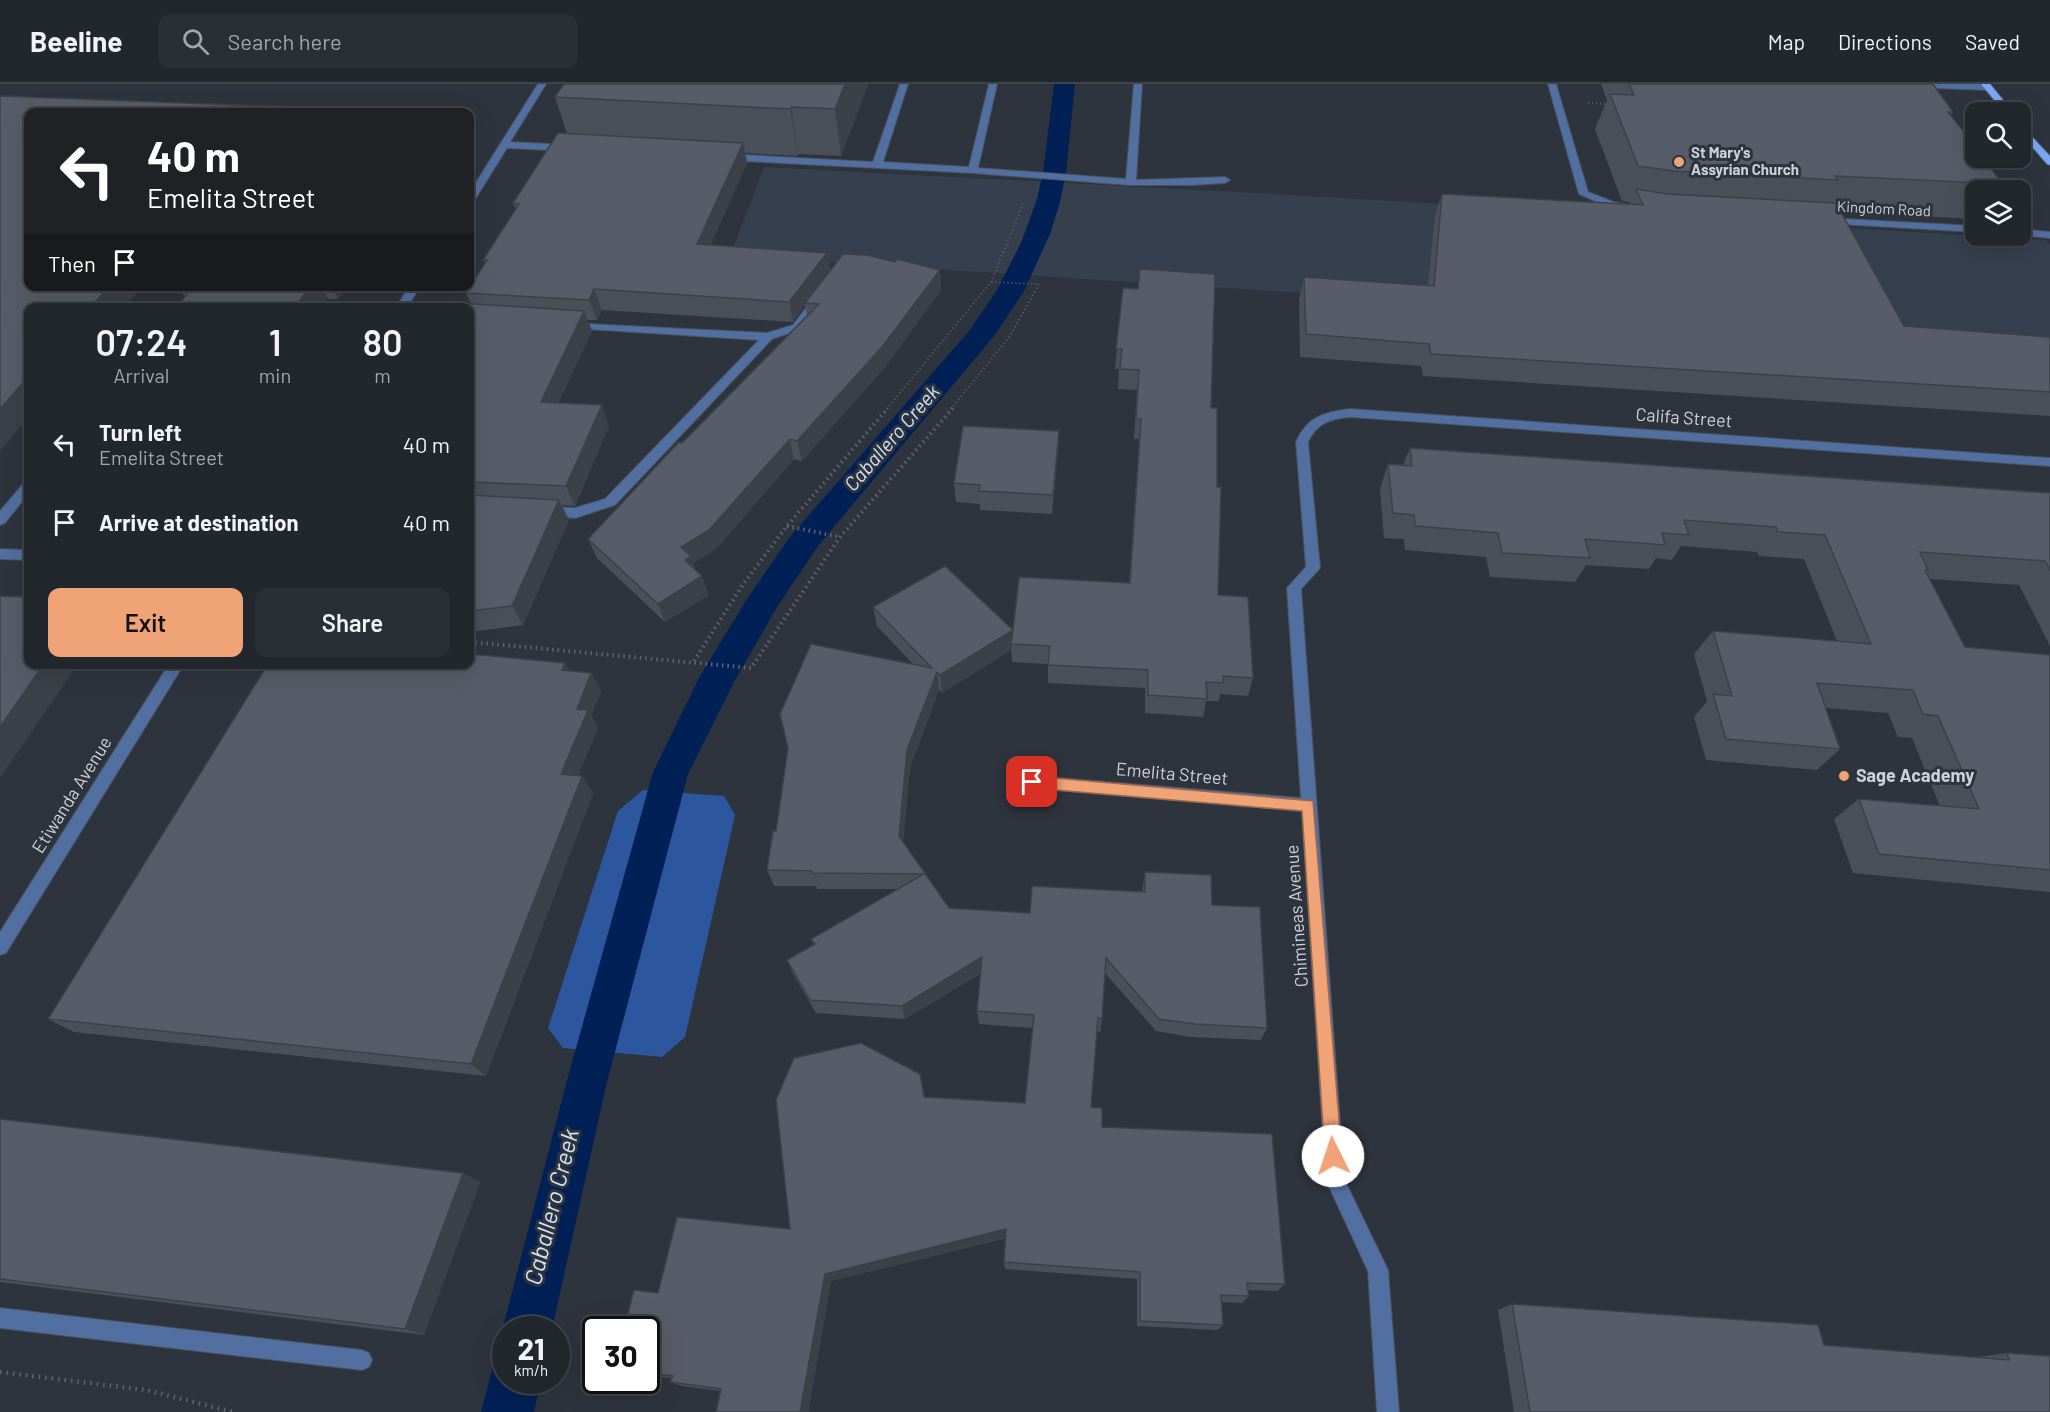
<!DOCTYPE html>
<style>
:root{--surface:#22272e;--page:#2a2f36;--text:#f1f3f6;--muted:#a2a5aa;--line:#3f444a;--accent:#efa377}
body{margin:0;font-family:Barlow,sans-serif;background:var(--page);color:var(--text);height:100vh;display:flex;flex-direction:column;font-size:22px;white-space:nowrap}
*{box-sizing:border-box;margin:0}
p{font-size:20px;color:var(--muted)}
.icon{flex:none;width:33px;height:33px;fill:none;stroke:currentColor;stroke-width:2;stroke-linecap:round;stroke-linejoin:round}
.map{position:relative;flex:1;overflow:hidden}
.details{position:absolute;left:24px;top:219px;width:450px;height:366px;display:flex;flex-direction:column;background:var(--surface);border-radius:12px;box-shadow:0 6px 24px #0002,0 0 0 2px var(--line)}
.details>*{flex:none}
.guide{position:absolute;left:24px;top:24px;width:450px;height:183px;border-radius:12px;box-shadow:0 6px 24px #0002,0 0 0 2px var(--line);background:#202124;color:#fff;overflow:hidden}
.tools{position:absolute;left:1965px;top:18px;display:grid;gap:12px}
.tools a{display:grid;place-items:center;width:66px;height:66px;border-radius:12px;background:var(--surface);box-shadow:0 6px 24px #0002,0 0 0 2px var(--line);font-size:30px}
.speed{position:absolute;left:492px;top:1232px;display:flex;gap:12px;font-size:30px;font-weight:700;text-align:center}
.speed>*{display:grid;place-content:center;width:78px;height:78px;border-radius:50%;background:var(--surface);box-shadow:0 6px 24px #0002,0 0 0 2px var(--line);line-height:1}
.speed small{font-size:15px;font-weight:400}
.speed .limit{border:3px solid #111;border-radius:9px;background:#fff;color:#111}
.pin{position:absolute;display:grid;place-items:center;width:51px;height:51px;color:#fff;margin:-26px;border-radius:12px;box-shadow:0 3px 9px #0006}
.me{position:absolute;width:66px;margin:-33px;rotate:356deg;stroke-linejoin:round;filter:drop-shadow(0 0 4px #0008)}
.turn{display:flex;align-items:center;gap:21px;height:126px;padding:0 24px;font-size:27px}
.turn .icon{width:78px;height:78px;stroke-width:2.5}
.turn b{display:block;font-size:42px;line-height:51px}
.then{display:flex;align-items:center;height:57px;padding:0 24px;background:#0003;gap:12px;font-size:22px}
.eta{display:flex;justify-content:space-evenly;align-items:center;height:102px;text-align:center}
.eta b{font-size:36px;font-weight:600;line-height:42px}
.cta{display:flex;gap:12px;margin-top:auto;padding:12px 24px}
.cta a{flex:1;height:69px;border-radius:12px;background:var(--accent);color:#111;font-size:24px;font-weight:600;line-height:69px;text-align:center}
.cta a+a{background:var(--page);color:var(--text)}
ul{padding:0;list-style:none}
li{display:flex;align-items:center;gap:18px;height:78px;padding:0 24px}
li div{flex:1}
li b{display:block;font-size:22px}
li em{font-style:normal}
header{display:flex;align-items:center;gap:36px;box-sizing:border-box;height:84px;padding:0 30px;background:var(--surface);border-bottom:2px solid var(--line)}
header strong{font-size:28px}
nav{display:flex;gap:33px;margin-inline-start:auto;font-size:21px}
.search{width:420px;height:54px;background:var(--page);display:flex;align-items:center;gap:15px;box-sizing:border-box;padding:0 21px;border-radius:12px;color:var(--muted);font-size:22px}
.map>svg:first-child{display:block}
.built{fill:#363f4e}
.green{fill:#2c579f}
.water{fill:#012055}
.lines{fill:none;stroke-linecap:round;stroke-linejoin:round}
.minor-casing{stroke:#4b505a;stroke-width:2}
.major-casing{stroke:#4b505a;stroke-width:2}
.path-far2{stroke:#5f646d;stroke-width:2;stroke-dasharray:1 3;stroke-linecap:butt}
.path-far1{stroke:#5f646d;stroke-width:4;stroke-dasharray:1.5 4;stroke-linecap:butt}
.path{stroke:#5f646d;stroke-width:4.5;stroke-dasharray:1.5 5;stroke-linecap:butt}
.minor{fill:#516fa0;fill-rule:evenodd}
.major{fill:#79a9f9;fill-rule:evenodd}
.wall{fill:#4a5059}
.shaded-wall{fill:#3c4149}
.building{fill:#565d68;stroke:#3c4149;stroke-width:1.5}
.route{fill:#efa377;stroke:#9b6a4d;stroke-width:1.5}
.poi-dot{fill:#efa377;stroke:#2e343e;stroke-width:2}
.labels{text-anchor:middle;stroke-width:6;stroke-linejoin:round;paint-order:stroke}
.far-poi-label{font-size:15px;font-weight:bold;fill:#ced2d8;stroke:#2e343e;text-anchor:start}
.far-street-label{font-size:15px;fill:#ced2d8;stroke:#2e343e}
.street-label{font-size:18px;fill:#ced2d8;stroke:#2e343e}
.poi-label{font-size:18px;font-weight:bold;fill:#ced2d8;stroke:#2e343e;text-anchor:start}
.water-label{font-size:20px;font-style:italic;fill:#d4e1f6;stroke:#2e343e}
.near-water-label{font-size:24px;font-style:italic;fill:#d4e1f6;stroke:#2e343e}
</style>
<header>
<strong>Beeline</strong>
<div class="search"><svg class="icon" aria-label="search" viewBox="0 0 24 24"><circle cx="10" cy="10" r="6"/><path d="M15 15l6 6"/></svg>Search here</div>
<nav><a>Map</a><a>Directions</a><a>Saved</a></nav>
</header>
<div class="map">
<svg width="2050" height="1328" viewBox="0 0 2050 1328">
<rect width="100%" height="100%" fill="#2e343e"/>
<!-- built -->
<path class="built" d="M764,83L1273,110L2046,156L2050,161V257L730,172Z"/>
<!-- green -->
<path class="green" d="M643,706L724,712L735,731L685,953L662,973L563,964L548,944L618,727Z"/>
<!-- water -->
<path class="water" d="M1054,0H1075L1066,89L1060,118L1050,150L1024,207L994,252L818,462L777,523L734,598L688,690L606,1002L552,1245H506V1296H541L534,1328H481L566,1000L653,688L700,592L747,515L789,454L969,247L997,206L1021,159L1037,115L1043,88Z"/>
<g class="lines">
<!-- minor casing -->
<g class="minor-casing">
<path id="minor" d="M538,0H546L510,58L569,61L574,64L569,67L507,64L474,117L470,118V108Z
M900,0H908L883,78L969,83L989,0H997L978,84L1126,95L1134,0H1142L1136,96L1225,93L1230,96L1225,99L1193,101H1130L973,89L725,76L720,73L725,70L873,78Z
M1548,0H1556L1588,108L1614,118L1632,121V125L1608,123L1579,110Z
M1901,0H1979L1991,3L1987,6L1905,3Z
M1826,134L1976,142V148L1822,139L1821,137Z
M2020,145L2050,148V154L2020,151Z
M409,202H420L407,224H396Z
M819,211L824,214L801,245L772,255L615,421L575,434L539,431L538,428L539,425L544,423L575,424L605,415L759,256L571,244L565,241L567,239L767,249L793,241L815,212Z
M1350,325L2050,374V382L1350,333C1330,335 1317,339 1308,358L1320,484L1301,505L1344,1095L1388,1186L1399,1328H1377L1368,1187L1326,1096L1302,727L1032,704L1027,703L1024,698L1027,693L1032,692L1301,714L1287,504L1306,483L1296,358C1307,333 1324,328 1350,325Z
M28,398V410L5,439L0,441V427L24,399Z
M0,465L28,466V476L0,475Z
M169,580H184L6,869L0,871V848Z
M0,1224L362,1266L369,1269L372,1276L369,1283L362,1286L0,1244Z"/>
</g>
<!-- major casing -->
<g class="major-casing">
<path id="major" d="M1981,0H1990L2013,28H2004Z
M2020,40L2050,72V81L2047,80L2020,49Z"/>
</g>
<!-- path-far2 -->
<path class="path-far2" d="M1588,19L1610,20
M1988,84L1999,85
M887,325L991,198L1023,120
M951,325L1010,252L1039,200L991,198"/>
<!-- path-far1 -->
<path class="path-far1" d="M787,442L840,453
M470,558L751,584L840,453L953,324
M694,577L744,499L787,442L888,324"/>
<!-- path -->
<path class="path" d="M0,1288L146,1306L234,1328"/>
<!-- minor -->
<use href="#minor" class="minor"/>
<!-- major -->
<use href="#major" class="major"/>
</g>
<!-- wall -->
<path class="wall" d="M868,0L841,72L798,70V72L745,69L747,79L710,161L827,169L830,187L895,178L940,186L941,206L885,283L802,377L794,375L716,465L693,479L696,486L709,511L665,538L597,474L588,455L807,231L805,221L793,238L602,226L597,236H587L592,247L558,319L609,342L575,422L562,421L569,436L523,541L470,548V224L471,220L466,209L485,179L483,176L516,125L513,119L567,50L555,13Z
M1601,0H1933L1953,28L1951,31L2003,100L1999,106H1976V135L1841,128L1904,242L2050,253V332L1423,292L1421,282L1300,273L1299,216L1304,193L1428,202L1435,132L1442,110L1629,121L1630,118L1622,117L1595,45L1607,16Z
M169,202H347L338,215L185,213L181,208L179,210Z
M1123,204L1211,324L1218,511L1253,594L1248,612L1220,610L1219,617H1206L1203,633L1145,629V604L1048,599V580L1012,578L1011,566L942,609L939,606L910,683L903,758L949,824L1030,829L1142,808L1145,788L1212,821L1267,944L1261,956L1190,953L1156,947L1105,889L1102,935L1100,948L1097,947L1091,1023L1102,1043L1285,1200L1277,1207L1248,1206L1249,1212L1242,1219L1222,1218L1223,1241L1217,1246L1137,1242V1195L1005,1185L1004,1178L1006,1154L831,1197L808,1328H716L720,1307L682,1302L670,1298L672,1294L646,1292V1245L658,1209L790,1145L920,990L925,1013L1025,1019L1033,944L979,940L977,927L981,889L905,935L816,929L793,890L787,876L814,861L811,855L898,805H817L816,802H774L767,786L776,747L913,580L877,542L873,523L1013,546L1129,499L1139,355H1134L1137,306L1118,305L1119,285H1115Z
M1059,347L1058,367L1052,430L980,426V420L956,418L954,399Z
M1410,364L2050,409V562L2019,501L1930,495L1965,563L2050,571V808L1853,789L1834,735L1859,715L1940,722L1912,654L1898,653L1888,629L1826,624L1840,665L1817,686L1706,676L1694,633L1707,617L1694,570L1713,547L1837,557L1804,475L1759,472L1757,468L1681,462L1672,476L1656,474L1649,485L1586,481L1575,498L1490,493L1486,473L1405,466L1404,455L1384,454L1380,405L1388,380L1403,381Z
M565,579L569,587L591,589L601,607L591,631L598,644L578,691L582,692L593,709L486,992L74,948L48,935Z
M0,1035L480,1098L424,1251L0,1198Z
M1512,1220L1824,1261L1978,1273L2007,1269L2050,1328H1514L1498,1226Z"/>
<!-- shaded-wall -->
<path class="shaded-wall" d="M845,0H868L841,72L835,25Z
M791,23L798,70V72L790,25Z
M743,59L747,79L702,181L697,160Z
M827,169L830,189L805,219V221L793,238L789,218Z
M940,186L941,206L885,283L802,377L797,357Z
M109,202H142L124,224H90Z
M173,202H177L181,208L179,210Z
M310,202H321L328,214L322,224H295Z
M331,202H347L338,215Z
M594,205L602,226L597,236L589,216Z
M584,227L592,247L549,338L541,318Z
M28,293V334L0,367V325Z
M602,321L609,342L575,422L566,402Z
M1059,347L1058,367L1052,430L1053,411Z
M790,355L794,375L716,465L693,479L698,492L685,476L681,463Z
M559,416L569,436L523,541L512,522Z
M702,492L709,511L665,538L658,520Z
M1013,546L1011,566L942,609L940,591Z
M565,579L575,598L562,586Z
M44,580H78L0,694V643Z
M937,588L939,606L910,683L902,768L899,752L907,666Z
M591,589L601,607L591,631L598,644L572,707L561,690L577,625Z
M582,692L593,709L486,992L471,980Z
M982,873L983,887L905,935L902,922Z
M463,1089L480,1098L424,1251L405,1245Z
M1006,1145L1007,1153L831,1197L808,1328H800L825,1190Z"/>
<!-- building -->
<path class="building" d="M564,0H845L835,25L791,23L790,25L555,13Z
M1629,0H1933L1953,28H1948L1976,63V74H1983L2003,100L1835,92L1838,96L1673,87L1638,82L1610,10L1634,11Z
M0,12L423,28H28V202H109L90,224H28V293L0,325Z
M558,49L743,59L697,160L827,169L789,218L594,205L589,216L466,209L487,176H483L519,120L513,119Z
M1636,105L1667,110L1836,119L1904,242L2050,253V308L1431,270L1429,260L1306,250L1304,193L1434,202L1442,110L1643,121Z
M843,170L867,171L895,178L897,175L940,186L882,263L797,357L790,355L709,446L681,463L691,472L685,476L702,492L658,520L588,455L679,358L682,359L819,220L805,219Z
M1140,185L1215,190L1211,324H1217V403H1221L1218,511L1248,513L1253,594L1223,592V599L1206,598L1207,615L1148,611V586L1048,581L1050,562L1011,560L1013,546L940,591L937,588L907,666L899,752L949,824L1030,829L1032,802L1145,808V788L1211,791L1212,821L1260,823L1267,944L1195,940L1159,935L1106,874L1102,935L1098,934L1091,1023L1102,1024V1043L1272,1050L1285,1200L1247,1199L1249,1212L1221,1211L1223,1241L1140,1237V1188L1004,1178L1006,1145L825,1190L800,1328H716L721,1305L670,1298L673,1292L646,1289V1245H624L634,1206L658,1209L677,1133L790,1145L776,1016L794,974L861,959L920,990L924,1013L1025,1019L1034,931L977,927L982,873L902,922L810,916L787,876L815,860L811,855L924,790L812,789V787L767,786L773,747H776L788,664L780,630L811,560L932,584L873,523L945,482L1013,546L1019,493L1130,499L1141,335H1136L1139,286L1120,285L1122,265H1116L1123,204L1138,205Z
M179,202H310L295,224H176L188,209Z
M460,219L584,227L541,318L602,321L566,402L470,398V224H457Z
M963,342L1059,347L1053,411L979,407L980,401L954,399Z
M1410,364L2050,409V486L2045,477L1920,468L1928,486H1925L1965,563L2050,571V786L1879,770L1859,715L1979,725L1938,632L1923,630L1913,606L1817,599L1840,665L1726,655L1713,610L1732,612L1713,547L1871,560L1825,451L1778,448L1776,443L1684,436L1689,451L1662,449L1665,461L1585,455L1590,474L1502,469L1498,449L1415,442L1414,431L1393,429L1388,380L1412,382Z
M470,411L559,416L512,522L470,527Z
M0,512L28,513V580H44L0,643Z
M470,570L565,579L562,586L591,589L577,625L588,626L561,690L582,692L471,980L48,935L268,580H470Z
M0,1035L463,1089L405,1245L0,1195Z
M1512,1220L1818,1241L1824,1261L2009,1276L2007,1269L2050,1272V1328H1530Z"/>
<!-- route -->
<path class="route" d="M1032,692L1313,717L1342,1072L1339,1078L1333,1081L1327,1078L1325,1072L1302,727L1032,704L1027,702L1025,698L1027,694Z"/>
<!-- markers -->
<g class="poi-dot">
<circle cx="1679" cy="78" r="6"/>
<circle cx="1844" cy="692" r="6"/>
</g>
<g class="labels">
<!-- far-poi labels -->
<g class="far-poi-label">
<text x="1691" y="74">St Mary's<tspan x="1691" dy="17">Assyrian Church</tspan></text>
</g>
<!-- far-street labels -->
<g class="far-street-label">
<text transform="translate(1884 125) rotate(3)" y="5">Kingdom Road</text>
</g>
<!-- street labels -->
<g class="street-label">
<text transform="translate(1684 334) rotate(4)" y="6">Califa Street</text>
<text transform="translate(1172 690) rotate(5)" y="6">Emelita Street</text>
<text transform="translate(72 711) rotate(-58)" y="6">Etiwanda Avenue</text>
<text transform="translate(1297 832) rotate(-94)" y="6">Chimineas Avenue</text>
</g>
<!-- poi labels -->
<g class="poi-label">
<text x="1856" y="698">Sage Academy</text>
</g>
<!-- water labels -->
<g class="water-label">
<text transform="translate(892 354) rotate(-49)" y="7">Caballero Creek</text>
</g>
<!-- near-water labels -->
<g class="near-water-label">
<text transform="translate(552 1123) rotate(-76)" y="8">Caballero Creek</text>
</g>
</g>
</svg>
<div class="tools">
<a><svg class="icon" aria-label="search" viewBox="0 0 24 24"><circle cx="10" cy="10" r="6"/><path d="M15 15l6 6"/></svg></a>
<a><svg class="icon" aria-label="layers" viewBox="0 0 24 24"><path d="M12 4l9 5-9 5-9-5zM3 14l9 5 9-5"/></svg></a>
</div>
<div class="speed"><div>21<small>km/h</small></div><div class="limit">30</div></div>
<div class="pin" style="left:1032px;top:698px;background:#d93025"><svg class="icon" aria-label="arrive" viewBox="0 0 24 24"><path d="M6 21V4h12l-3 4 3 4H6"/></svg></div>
<svg class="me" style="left:1333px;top:1072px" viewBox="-20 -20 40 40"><circle r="19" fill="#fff"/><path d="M0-13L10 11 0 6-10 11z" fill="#efa377"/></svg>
<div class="guide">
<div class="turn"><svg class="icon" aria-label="left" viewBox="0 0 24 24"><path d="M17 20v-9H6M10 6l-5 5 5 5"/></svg><div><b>40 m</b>Emelita Street</div></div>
<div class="then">Then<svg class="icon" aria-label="arrive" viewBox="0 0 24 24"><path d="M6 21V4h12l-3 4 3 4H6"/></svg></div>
</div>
<section class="details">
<div class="eta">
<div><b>07:24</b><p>Arrival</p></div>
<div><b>1</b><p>min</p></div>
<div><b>80</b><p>m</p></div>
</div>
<ul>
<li><svg class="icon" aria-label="left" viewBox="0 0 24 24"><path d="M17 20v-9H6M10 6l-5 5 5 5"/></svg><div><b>Turn left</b><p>Emelita Street</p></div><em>40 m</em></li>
<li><svg class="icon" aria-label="arrive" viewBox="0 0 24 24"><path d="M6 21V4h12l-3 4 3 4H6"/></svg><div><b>Arrive at destination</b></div><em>40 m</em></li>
</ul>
<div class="cta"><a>Exit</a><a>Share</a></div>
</section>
</div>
